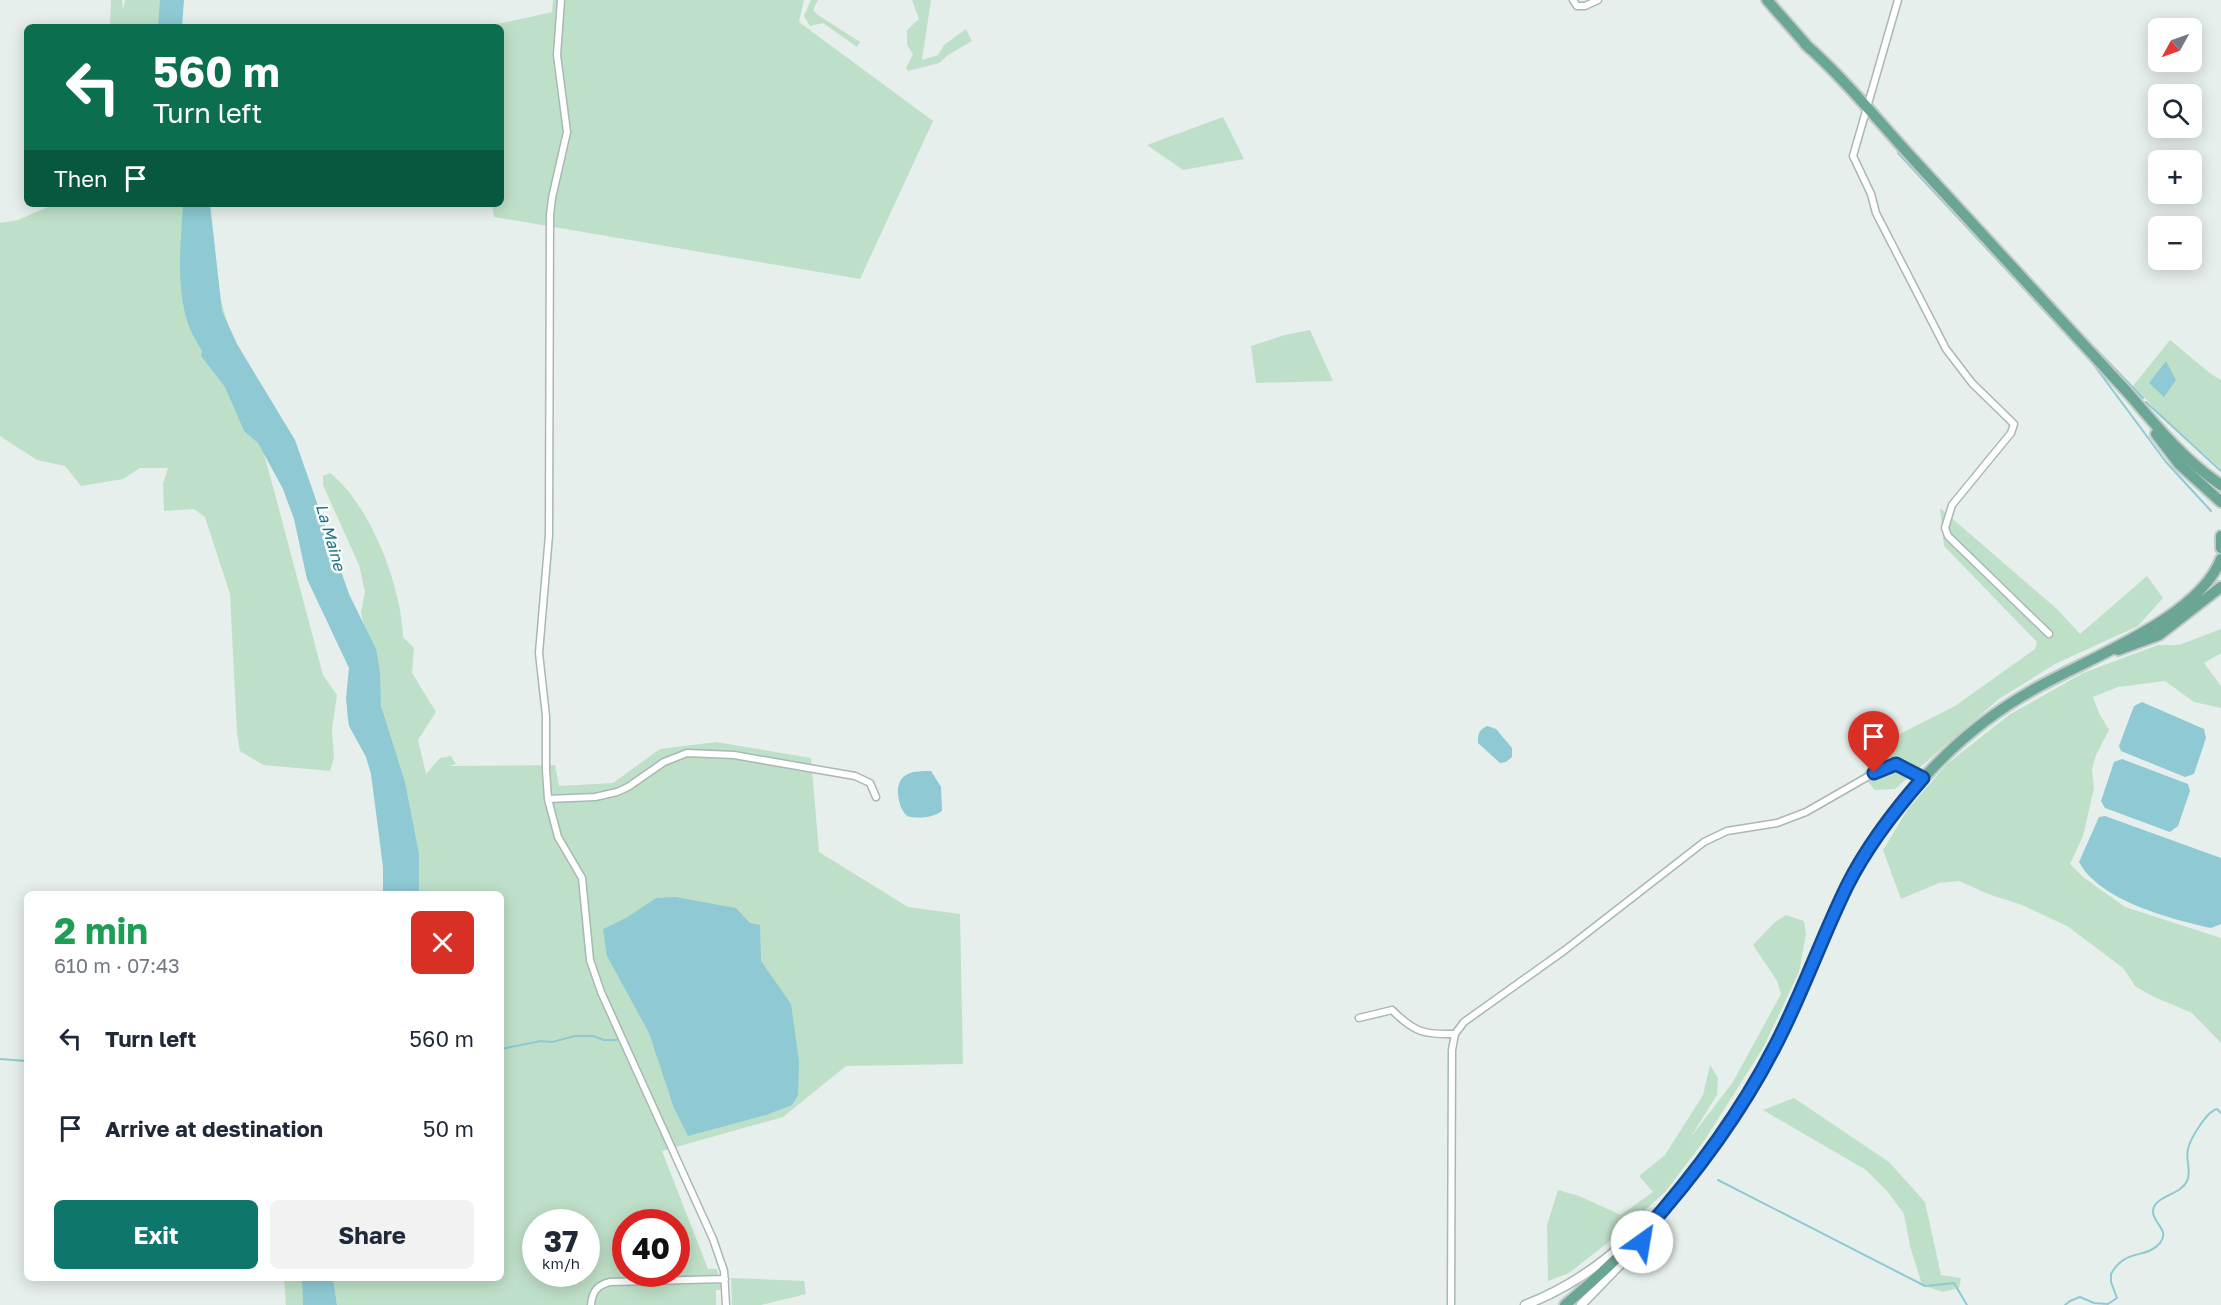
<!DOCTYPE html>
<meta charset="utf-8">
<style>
:root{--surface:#fff;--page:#f2f2f3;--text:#1f2937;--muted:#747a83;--accent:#0f766e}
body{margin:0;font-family:"Golos Text",sans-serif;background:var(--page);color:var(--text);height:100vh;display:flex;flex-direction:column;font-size:22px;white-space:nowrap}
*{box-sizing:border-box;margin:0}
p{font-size:20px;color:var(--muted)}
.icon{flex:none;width:33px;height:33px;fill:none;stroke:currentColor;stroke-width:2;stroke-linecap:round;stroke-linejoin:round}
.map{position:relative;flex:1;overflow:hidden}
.sheet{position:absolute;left:24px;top:891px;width:480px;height:390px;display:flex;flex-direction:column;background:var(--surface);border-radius:9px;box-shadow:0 3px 15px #0003}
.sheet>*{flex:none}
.hud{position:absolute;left:24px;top:24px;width:480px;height:183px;border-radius:9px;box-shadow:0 3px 15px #0003;background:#0b6e4f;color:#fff;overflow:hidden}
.needle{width:39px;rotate:230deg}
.fabs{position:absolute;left:2148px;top:18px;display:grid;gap:12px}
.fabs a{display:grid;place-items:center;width:54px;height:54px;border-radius:9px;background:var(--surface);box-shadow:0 3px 15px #0003;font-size:30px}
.speed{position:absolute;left:522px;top:1209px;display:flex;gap:12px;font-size:30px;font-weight:700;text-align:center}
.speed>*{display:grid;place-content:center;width:78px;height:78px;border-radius:50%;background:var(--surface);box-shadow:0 3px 15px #0003;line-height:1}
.speed small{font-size:15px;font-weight:400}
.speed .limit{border:9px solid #d22;background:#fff;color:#111}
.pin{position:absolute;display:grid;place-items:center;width:51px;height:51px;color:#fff;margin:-62px -26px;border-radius:50% 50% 50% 0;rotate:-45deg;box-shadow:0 0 6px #0007}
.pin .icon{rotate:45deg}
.me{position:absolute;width:66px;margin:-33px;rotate:32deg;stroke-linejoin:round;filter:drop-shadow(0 0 4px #0008)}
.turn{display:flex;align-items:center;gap:21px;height:126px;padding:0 30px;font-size:27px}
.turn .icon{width:78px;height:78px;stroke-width:2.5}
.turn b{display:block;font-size:42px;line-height:51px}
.then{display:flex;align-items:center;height:57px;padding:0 30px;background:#0003;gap:12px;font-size:22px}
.round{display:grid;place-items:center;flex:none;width:63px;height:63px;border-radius:9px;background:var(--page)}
.head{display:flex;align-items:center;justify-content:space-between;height:102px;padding:0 30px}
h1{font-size:36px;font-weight:700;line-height:45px;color:#1e9e55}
.cta{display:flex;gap:12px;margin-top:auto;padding:12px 30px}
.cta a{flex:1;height:69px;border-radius:9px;background:var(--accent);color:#fff;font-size:24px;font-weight:700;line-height:69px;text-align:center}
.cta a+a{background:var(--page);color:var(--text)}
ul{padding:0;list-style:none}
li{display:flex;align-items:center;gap:18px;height:90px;padding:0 30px}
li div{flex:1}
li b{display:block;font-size:22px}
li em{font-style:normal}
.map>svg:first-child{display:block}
.green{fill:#bfe0c8;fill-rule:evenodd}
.water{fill:#8ec9d4}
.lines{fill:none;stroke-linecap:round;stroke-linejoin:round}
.stream{stroke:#8ec9d4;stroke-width:2}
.minor-casing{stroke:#a8b8b2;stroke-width:9}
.tertiary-casing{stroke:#a8b8b2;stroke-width:11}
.primary-casing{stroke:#c2cac8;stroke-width:14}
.minor{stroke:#fff;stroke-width:6}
.tertiary{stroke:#fff;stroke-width:8}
.primary{stroke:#6aa596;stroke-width:10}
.route-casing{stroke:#114b97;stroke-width:15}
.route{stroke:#1a73e8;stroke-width:10}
.labels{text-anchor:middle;stroke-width:5;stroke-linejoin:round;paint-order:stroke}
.water-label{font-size:16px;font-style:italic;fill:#1c6f80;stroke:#f7fbf9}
</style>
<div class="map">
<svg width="2221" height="1305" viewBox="0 0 2221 1305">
<rect width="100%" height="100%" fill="#e6efeb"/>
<!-- green -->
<path class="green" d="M111,0H122L123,10L125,0H163L162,27H110Z
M553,0H804L799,22L933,121L860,279L494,217L492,204H501V27H484L552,12Z
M811,0H818L813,10L818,15L860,42L857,47L823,23L810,26L804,16Z
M912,0H931L922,60L938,55L944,45L966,29L972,41L948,55L939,63L908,71L906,68L913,54L907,45V30L919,19Z
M1223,117L1244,159L1183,170L1147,145Z
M55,204H194L272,483L323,675L337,695L332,729L334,758L330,771L263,765L240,751L237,734L230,594L205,517L194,509L164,511L163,484L168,468H140L123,479L81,486L65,466L37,460L0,436V223L18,220Z
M1310,330L1333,381L1256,383L1251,346L1285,335Z
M2170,340L2211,374L2221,380V469L2164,418L2133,386Z
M330,473C372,506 402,590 403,637L414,648L412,673L436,712L418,740L426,774L440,758L451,756L456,764L449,766L555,765L559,786L613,783L660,749L716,742L811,758L819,852L908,907L960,914L963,1064L846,1066L783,1117L662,1151L708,1269H717L718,1275H711L714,1283H721L722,1290H716V1305H337L333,1278H381L382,1280V1278H501V894H413L375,669L361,613L365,592L359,565L323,485V476ZM536,1222H586V1274H536ZM626,1222H676V1274H626Z
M1940,508L2057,609L2080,634L2147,576L2163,598L2138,626L2055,664L1999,699L1895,789L1875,790L1862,775L1890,739L1955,706L2035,649L2037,642L1944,546Z
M2221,629V653L2204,663L2221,686V708L2194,702L2165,681L2118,687L2093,697L2099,713L2109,730L2096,755L2092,769L2094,788L2083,836L2070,864L2083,877L2125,907L2221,938V1043L2192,1013L2152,996L2135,986L2123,968L2067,926L2022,905L1988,894L1959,881L1939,883L1901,899L1883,850L1908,809L1947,764L2009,715L2083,673L2158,645H2179Z
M1786,915L1804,921L1806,934L1799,972L1763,1048L1704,1141L1665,1192L1615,1237L1569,1273L1548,1281L1547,1225L1558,1190L1579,1196L1621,1215L1653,1192L1639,1176L1665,1155L1703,1095L1710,1065L1718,1078L1717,1095L1690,1138L1733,1082L1781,994L1777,981L1753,945L1774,923Z
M1794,1098L1889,1162L1925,1202L1941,1275L1961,1278L1959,1288L1943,1292L1922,1285L1910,1246L1904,1214L1888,1192L1866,1170L1763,1110Z
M284,1278H307L310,1305H286Z
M731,1278L804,1281L806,1294L761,1305H732Z"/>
<!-- water -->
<path class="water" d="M160,0H184L182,27H158Z
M183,204H210L222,311L237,344L295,440L349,594L376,649L380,672L381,706L405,782L419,854V894H383V867L371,774L366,757L349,726L348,720L346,698L349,668L307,579L294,519L283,489L258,443L244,431L225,387L201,356L202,351C198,343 192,335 189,326C175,288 181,243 183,204Z
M2166,361L2176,380L2164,397L2149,383Z
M2142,702L2204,729L2206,738L2194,774L2185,777L2121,751L2119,746L2134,706Z
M1487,726L1496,729L1512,748V757L1506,762L1500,763L1478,743C1478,733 1479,730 1487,726Z
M2122,759L2188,784L2190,791L2178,826L2170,832L2105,808L2101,801L2114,762Z
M931,771L941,787L942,811C933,818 917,819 907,816C901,810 899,803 898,794C897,772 913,771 931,771Z
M2105,816L2221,858V924L2211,928C2171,919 2100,901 2079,862L2099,817Z
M675,897L736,908L750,923L760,925L761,961L791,1004L799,1061L798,1095L792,1105L766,1115L688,1136L674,1108L649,1033L607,956L603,929L626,918L656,898Z
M302,1278H333L337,1305H303Z"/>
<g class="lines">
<!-- stream -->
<path class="stream" d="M1898,153L2091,361L2166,462L2211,511
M2065,317L2143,398
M2146,402L2221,471
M501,1049L541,1041L552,1042L575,1036H593L604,1040H617
M0,1059L27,1061
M1718,1180L1925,1286L1954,1283L1967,1305
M2065,1305L2070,1301L2080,1297L2094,1303L2108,1304L2117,1298L2111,1282V1274C2126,1247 2146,1260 2160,1243C2171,1230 2151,1222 2153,1210C2156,1195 2181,1195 2187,1181C2192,1171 2185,1159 2188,1149C2190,1139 2207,1111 2217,1109L2221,1113"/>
<!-- minor casing -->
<g class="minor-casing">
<path id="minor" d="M561,0L557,55L567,132L552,198L550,215L549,535L539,653L546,716V770L548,799L558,837L582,878L590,960L601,992L713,1239L724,1271L726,1305
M1573,0L1577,6H1585L1598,0
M1898,0L1853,156L1871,194L1876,213L1946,349L1972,383L2014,424L2011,433L1952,505L1945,528L1948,536L2049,634
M548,799L595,797L617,792L628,787L664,762L687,753L734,755L855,776L870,783L876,797
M1359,1018L1392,1010C1414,1032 1424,1035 1455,1034
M591,1305C592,1292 597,1285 610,1282L725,1279
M1451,1305L1452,1050L1455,1034L1464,1022L1565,950L1704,842L1727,831L1777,823L1806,812L1874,773L1896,764L1923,778"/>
</g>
<!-- tertiary casing -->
<g class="tertiary-casing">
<path id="tertiary" d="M1525,1305C1567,1289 1603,1264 1635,1233
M1581,1305L1642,1242L1643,1233"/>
</g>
<!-- primary casing -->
<g class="primary-casing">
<path id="primary" d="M1767,0L1810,49
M1805,44C1846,80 1878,121 1915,161C1986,239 2058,316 2129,394C2157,427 2184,460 2221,485
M2156,434L2179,464L2221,502
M2221,536V548
M2118,650L2159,635L2221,587
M1565,1305C1651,1233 1725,1146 1776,1045C1802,993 1822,938 1847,886C1868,844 1898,804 1931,770C1960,739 1994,712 2031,691C2085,659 2197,620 2221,559"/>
</g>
<!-- minor -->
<use href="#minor" class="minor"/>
<!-- tertiary -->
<use href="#tertiary" class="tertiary"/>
<!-- primary -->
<use href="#primary" class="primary"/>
</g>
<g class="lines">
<!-- route casing -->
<g class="route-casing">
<path id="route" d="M1642,1242L1643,1233C1694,1176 1739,1116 1774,1048C1802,995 1821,939 1847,886C1867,846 1894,811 1923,778L1896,764L1874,773"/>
</g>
<!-- route -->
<use href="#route" class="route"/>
</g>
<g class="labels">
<!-- water labels -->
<g class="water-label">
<text transform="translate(331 537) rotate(74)" y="6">La Maine</text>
</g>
</g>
</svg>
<div class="fabs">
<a><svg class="needle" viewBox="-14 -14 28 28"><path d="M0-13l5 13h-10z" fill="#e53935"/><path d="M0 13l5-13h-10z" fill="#747a83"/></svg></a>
<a><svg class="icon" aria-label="search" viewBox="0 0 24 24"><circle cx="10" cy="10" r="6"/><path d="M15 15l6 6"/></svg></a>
<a>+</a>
<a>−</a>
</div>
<div class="speed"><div>37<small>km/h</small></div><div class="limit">40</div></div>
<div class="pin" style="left:1874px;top:773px;background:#d93025"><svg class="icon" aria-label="arrive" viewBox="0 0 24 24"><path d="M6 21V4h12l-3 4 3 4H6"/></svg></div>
<svg class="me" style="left:1642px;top:1242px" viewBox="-20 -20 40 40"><circle r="19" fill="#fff"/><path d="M0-13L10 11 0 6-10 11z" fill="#1a73e8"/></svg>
<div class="hud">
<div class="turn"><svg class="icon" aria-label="left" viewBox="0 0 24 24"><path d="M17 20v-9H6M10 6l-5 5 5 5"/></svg><div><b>560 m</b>Turn left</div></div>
<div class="then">Then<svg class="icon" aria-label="arrive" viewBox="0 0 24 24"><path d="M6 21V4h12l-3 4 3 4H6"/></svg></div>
</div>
<section class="sheet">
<div class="head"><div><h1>2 min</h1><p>610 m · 07:43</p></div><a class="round" style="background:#d93025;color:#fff"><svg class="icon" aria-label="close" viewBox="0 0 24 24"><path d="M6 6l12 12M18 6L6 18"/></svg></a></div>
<ul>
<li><svg class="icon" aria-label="left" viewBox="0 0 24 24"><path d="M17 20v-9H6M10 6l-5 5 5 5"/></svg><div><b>Turn left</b></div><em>560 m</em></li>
<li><svg class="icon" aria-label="arrive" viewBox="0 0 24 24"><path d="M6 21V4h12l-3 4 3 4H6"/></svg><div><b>Arrive at destination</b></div><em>50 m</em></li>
</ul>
<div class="cta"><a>Exit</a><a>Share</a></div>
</section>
</div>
